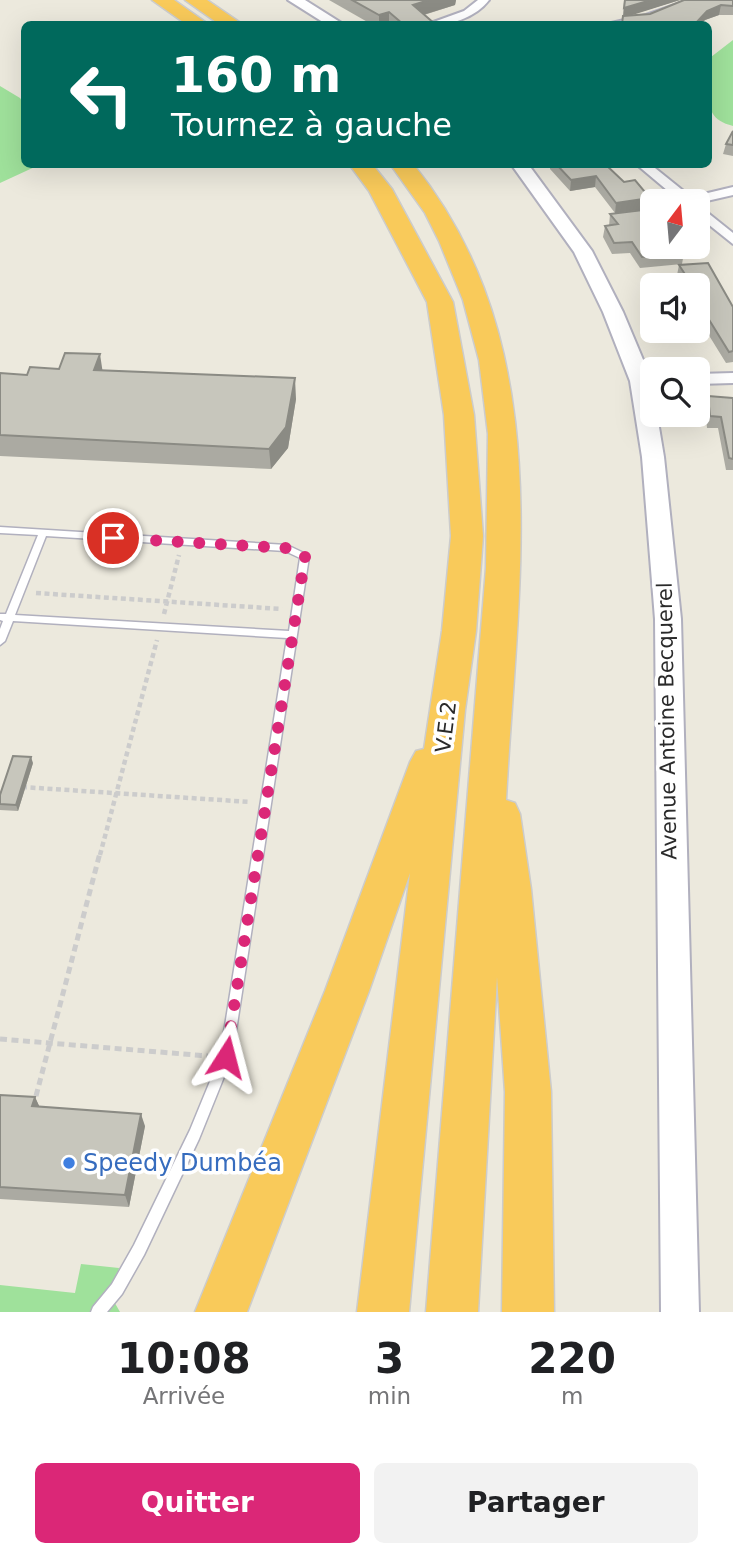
<!DOCTYPE html>
<html lang="fr">
<meta charset="utf-8">
<style>
:root{--surface:#fff;--page:#f2f2f2;--text:#202124;--muted:#757577;--accent:#db2777}
body{margin:0;font-family:"DejaVu Sans",sans-serif;background:var(--page);color:var(--text);height:100vh;display:flex;flex-direction:column;font-size:26px;white-space:nowrap}
*{box-sizing:border-box;margin:0}
p{font-size:23px;color:var(--muted)}
.icon{flex:none;width:38px;height:38px;fill:none;stroke:currentColor;stroke-width:2;stroke-linecap:round;stroke-linejoin:round}
.map{position:relative;height:1312px;overflow:hidden}
.details{display:flex;flex-direction:column;background:var(--surface);flex:1}
.details>*{flex:none}
.hud{position:absolute;left:21px;top:21px;width:691px;height:147px;border-radius:10px;box-shadow:0 7px 28px #0002;background:#00695c;color:#fff;overflow:hidden}
.needle{width:46px;rotate:16deg}
.controls{position:absolute;left:640px;top:189px;display:grid;gap:14px}
.controls a{display:grid;place-items:center;width:70px;height:70px;border-radius:10px;background:var(--surface);box-shadow:0 7px 28px #0002;font-size:35px}
.pin{position:absolute;display:grid;place-items:center;width:60px;height:60px;color:#fff;margin:-30px;border:4px solid #fff;border-radius:50%;box-shadow:0 2px 7px #0007}
.me{position:absolute;width:77px;margin:-38px;rotate:9deg;stroke-linejoin:round;filter:drop-shadow(0 0 5px #0008)}
.turn{display:flex;align-items:center;gap:24px;height:147px;padding:0 35px;font-size:32px}
.turn .icon{width:91px;height:91px;stroke-width:2.5}
.turn b{display:block;font-size:49px;line-height:60px}
.eta{display:flex;justify-content:space-evenly;align-items:center;height:119px;text-align:center}
.eta b{font-size:42px;font-weight:700;line-height:49px}
.button{display:flex;gap:14px;margin-top:auto;padding:14px 35px}
.button a{flex:1;height:80px;border-radius:10px;background:var(--accent);color:#fff;font-size:28px;font-weight:700;line-height:80px;text-align:center}
.button a+a{background:var(--page);color:var(--text)}
.map>svg:first-child{display:block}
.green{fill:#9fe19b}
.lines{fill:none;stroke-linecap:round;stroke-linejoin:round}
.lane-casing{stroke:#b1b0be;stroke-width:3}
.street-casing{stroke:#b1b0be;stroke-width:4}
.secondary-casing{stroke:#b1b0be;stroke-width:4}
.highway-casing{stroke:#ccc;stroke-width:3}
.path-far1{stroke:#ccc;stroke-width:4.5;stroke-dasharray:5 3.5;stroke-linecap:butt}
.path{stroke:#ccc;stroke-width:5;stroke-dasharray:7 4.5;stroke-linecap:butt}
.lane{fill:#fff;fill-rule:evenodd}
.street{fill:#fff;fill-rule:evenodd}
.secondary{fill:#fff;fill-rule:evenodd}
.highway{fill:#f9ca5a;fill-rule:evenodd}
.wall{fill:#abaaa2}
.shaded-wall{fill:#8b8b84}
.building{fill:#c7c6bc;stroke:#8b8b84;stroke-width:2}
.route{stroke:#db2777;stroke-width:12;stroke-dasharray:0 21.6}
.shop-dot{fill:#3f7fe0;stroke:#fff;stroke-width:2.5}
.labels{text-anchor:middle;stroke-width:7;stroke-linejoin:round;paint-order:stroke}
.street-label{font-size:21px;fill:#2a2a2a;stroke:#fff}
.near-shop-label{font-size:24px;fill:#366cbe;stroke:#fff;text-anchor:start}
</style>
<div class="map">
<svg width="733" height="1312" viewBox="0 0 733 1312">
<rect width="100%" height="100%" fill="#ece9dd"/>
<!-- green -->
<path class="green" d="M733,40V126C704,119 709,100 709,76L712,75L711,57Z
M0,86L20,98L24,104V164L39,165L0,183Z
M81,1264L119,1268L112,1298L120,1312H0V1285L75,1293Z"/>
<g class="lines">
<!-- lane casing -->
<g class="lane-casing">
<path id="lane" d="M0,527L287,545L308,555L309,557L232,1057L199,1139L144,1255L122,1294L107,1312H91L93,1307L112,1284L134,1245L190,1130L220,1057L287,638L13,621L5,641L0,645V629L3,621L0,620V614H6L38,535L0,533ZM46,536L285,551L300,558L289,631L15,615Z"/>
</g>
<!-- street casing -->
<g class="street-casing">
<path id="street" d="M478,0H489C475,18 450,26 428,24L464,11Z
M689,0H704L648,21L607,24L646,15Z
M636,164H650L691,197L733,187V195L698,203V201H680Z
M698,205L733,233V244L698,216Z
M733,373V383L698,384V374Z"/>
</g>
<!-- secondary casing -->
<g class="secondary-casing">
<path id="secondary" d="M288,0H305L343,24H326Z
M511,164H528L592,251L623,312L652,381L653,415H657L664,457L681,619L699,1312H661L655,619L642,457L630,381L603,312L574,252Z"/>
</g>
<!-- highway casing -->
<g class="highway-casing">
<path id="highway" d="M152,0H174L208,24H186Z
M185,0H207L242,24H219Z
M349,164H372L392,189L453,302L474,415L483,536L476,631L465,710L409,1312H357L410,873L369,991L247,1312H195L325,991L410,762L416,751L424,749L442,631L451,536L444,415L427,302L369,191Z
M390,164H413C561,347 517,583 506,800L515,803L520,814L531,889L551,1092L554,1312H502L505,1092L497,977L478,1312H426L486,568L488,434L479,360L463,300L439,241L425,213Z"/>
</g>
<!-- path-far1 -->
<path class="path-far1" d="M36,593L282,609
M164,614L179,555
M22,787L251,802
M100,855L157,640"/>
<!-- path -->
<path class="path" d="M0,1039L208,1056
M36,1096L100,853"/>
<!-- lane -->
<use href="#lane" class="lane"/>
<!-- street -->
<use href="#street" class="street"/>
<!-- secondary -->
<use href="#secondary" class="secondary"/>
<!-- highway -->
<use href="#highway" class="highway"/>
</g>
<!-- wall -->
<path class="wall" d="M329,0H456L455,5L424,15L435,24H371Z
M624,0H680L630,15L650,14L733,0V15H719L705,20L623,18Z
M733,131V156L723,154L726,144Z
M550,164H605L624,182L650,198L648,209L623,212L653,247L684,253L682,264L640,268L630,253L612,254L603,237L605,226H609L610,214L615,213L595,187L570,191L550,169Z
M679,265L733,307V362L726,363L705,329L698,330V285H683L677,275Z
M103,370L296,399L288,448L271,469L0,456V373L27,375Z
M708,396L733,398V470H726L718,428H707L705,407Z
M33,763L18,811L0,810V795Z
M0,1095L35,1097L39,1106L145,1126L129,1207L0,1199Z"/>
<!-- shaded-wall -->
<path class="shaded-wall" d="M429,0H456L455,5L413,18V5Z
M651,0H680L623,18L624,8Z
M721,5L719,15L705,20L702,24H695L707,11Z
M389,12V24H379V15Z
M596,176L595,187L570,191L571,180Z
M650,198L648,209L615,213L616,203Z
M100,354L103,374L94,370Z
M295,378L296,399L288,448L271,469L269,449Z
M31,757L33,763L18,811L16,805Z
M35,1097L41,1110L32,1106Z
M141,1114L145,1126L129,1207L125,1195Z"/>
<!-- building -->
<path class="building" d="M352,0H429L413,5L435,24H403L389,12L379,15Z
M625,0H651L624,8Z
M684,0H733V6L721,5L707,11L695,24H622L623,16L650,14Z
M733,131V145L726,144Z
M556,164H605L624,182L635,180L650,198L616,203L596,176L571,180Z
M643,210L653,222V247H679L684,253L642,257L632,242L614,243L605,226L618,224L610,214Z
M708,263L733,307V351L729,352L708,318L698,319V299H700L698,296V285H692L679,265Z
M65,353L100,354L94,370L295,378L286,427L269,449L0,435V373L27,375L30,367L59,369Z
M708,396L733,398V459L729,458L721,417L710,416Z
M13,756L31,757L16,805L0,804V795Z
M0,1095L35,1097L32,1106L141,1114L125,1195L0,1187Z"/>
<g class="lines">
<!-- route -->
<path class="route" d="M113,538L287,548L305,557L226,1057"/>
</g>
<!-- markers -->
<circle class="shop-dot" cx="69" cy="1163" r="7"/>
<g class="labels">
<!-- street labels -->
<g class="street-label">
<text transform="translate(667 721) rotate(-91)" y="7">Avenue Antoine Becquerel</text>
<text transform="translate(446 727) rotate(-83)" y="7">V.E.2</text>
</g>
<!-- near-shop labels -->
<g class="near-shop-label">
<text x="83" y="1171">Speedy Dumbéa</text>
</g>
</g>
</svg>
<div class="controls">
<a><svg class="needle" viewBox="-14 -14 28 28"><path d="M0-13l5 13h-10z" fill="#e53935"/><path d="M0 13l5-13h-10z" fill="#757577"/></svg></a>
<a><svg class="icon" aria-label="sound" viewBox="0 0 24 24"><path d="M4 9h4l5-4v14l-5-4H4zM17 9q2 3 0 6"/></svg></a>
<a><svg class="icon" aria-label="search" viewBox="0 0 24 24"><circle cx="10" cy="10" r="6"/><path d="M15 15l6 6"/></svg></a>
</div>
<div class="pin" style="left:113px;top:538px;background:#d93025"><svg class="icon" aria-label="arrive" viewBox="0 0 24 24"><path d="M6 21V4h12l-3 4 3 4H6"/></svg></div>
<svg class="me" style="left:226px;top:1057px" viewBox="-20 -20 40 40"><path d="M0-17L14 15 0 8-14 15z" fill="#db2777" stroke="#fff" stroke-width="4"/></svg>
<div class="hud">
<div class="turn"><svg class="icon" aria-label="left" viewBox="0 0 24 24"><path d="M17 20v-9H6M10 6l-5 5 5 5"/></svg><div><b>160 m</b>Tournez à gauche</div></div>
</div>
</div>
<section class="details">
<div class="eta">
<div><b>10:08</b><p>Arrivée</p></div>
<div><b>3</b><p>min</p></div>
<div><b>220</b><p>m</p></div>
</div>
<div class="button"><a>Quitter</a><a>Partager</a></div>
</section>
